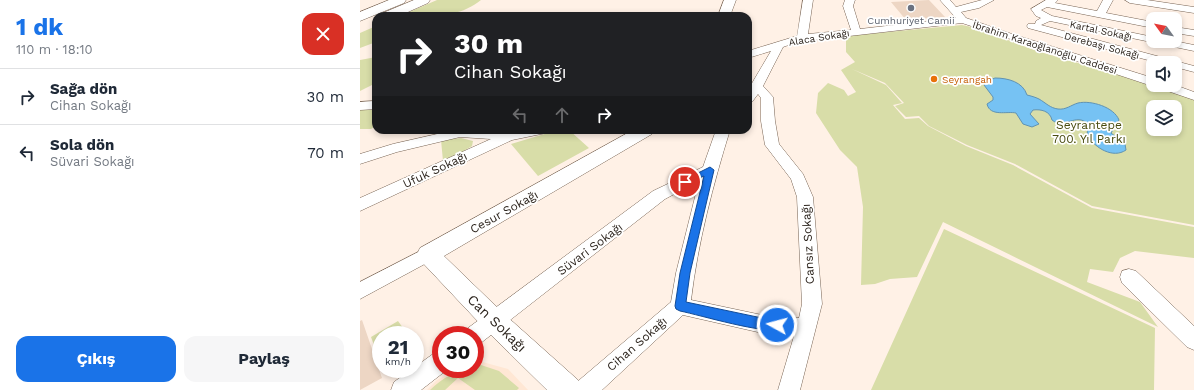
<!DOCTYPE html>
<html lang="tr">
<meta charset="utf-8">
<style>
:root{--surface:#fff;--page:#f6f6f7;--text:#1f2937;--muted:#747a83;--line:#e0e1e3;--accent:#1a73e8}
body{margin:0;font-family:"Work Sans",sans-serif;background:var(--page);color:var(--text);height:100vh;display:flex;flex-direction:column;font-size:15px;white-space:nowrap}
*{box-sizing:border-box;margin:0}
p{font-size:13px;color:var(--muted)}
.icon{flex:none;width:22px;height:22px;fill:none;stroke:currentColor;stroke-width:2;stroke-linecap:round;stroke-linejoin:round}
.map{position:relative;flex:1;overflow:hidden}
.panel{display:flex;flex-direction:column;background:var(--surface);width:360px}
.panel>*{flex:none}
.banner{position:absolute;left:12px;top:12px;width:380px;height:122px;border-radius:12px;box-shadow:0 2px 6px #0003;background:#202124;color:#fff;overflow:hidden}
.needle{width:26px;rotate:303deg}
.buttons{position:absolute;left:786px;top:12px;display:grid;gap:8px}
.buttons a{display:grid;place-items:center;width:36px;height:36px;border-radius:8px;background:var(--surface);box-shadow:0 2px 6px #0003;font-size:20px}
.speed{position:absolute;left:12px;top:326px;display:flex;gap:8px;font-size:20px;font-weight:700;text-align:center}
.speed>*{display:grid;place-content:center;width:52px;height:52px;border-radius:50%;background:var(--surface);box-shadow:0 2px 6px #0003;line-height:1}
.speed small{font-size:10px;font-weight:400}
.speed .limit{border:6px solid #d22;background:#fff;color:#111}
.pin{position:absolute;display:grid;place-items:center;width:34px;height:34px;color:#fff;margin:-17px;border:2px solid #fff;border-radius:50%;box-shadow:0 1px 4px #0007}
.me{position:absolute;width:44px;margin:-22px;rotate:277deg;stroke-linejoin:round;filter:drop-shadow(0 0 3px #0008)}
.turn{display:flex;align-items:center;gap:14px;height:84px;padding:0 16px;font-size:18px}
.turn .icon{width:52px;height:52px;stroke-width:2.5}
.turn b{display:block;font-size:28px;line-height:34px}
.lanes{display:flex;align-items:center;height:38px;padding:0 16px;background:#0003;justify-content:center;gap:20px;direction:ltr}
.lanes .off{opacity:.35}
.round{display:grid;place-items:center;flex:none;width:42px;height:42px;border-radius:12px;background:var(--page)}
.head{display:flex;align-items:center;justify-content:space-between;height:68px;padding:0 16px}
h1{font-size:24px;font-weight:700;line-height:30px;color:var(--accent)}
.cta{display:flex;gap:8px;margin-top:auto;padding:8px 16px}
.cta a{flex:1;height:46px;border-radius:12px;background:var(--accent);color:#fff;font-size:16px;font-weight:700;line-height:46px;text-align:center}
.cta a+a{background:var(--page);color:var(--text)}
ul{padding:0;list-style:none}
li{display:flex;align-items:center;gap:12px;height:56px;padding:0 16px;border-top:1px solid var(--line)}
li div{flex:1}
li b{display:block;font-size:15px}
li em{font-style:normal}
main{display:flex;flex:1;min-height:0}
.map>svg:first-child{display:block}
.built{fill:#ffe7d4}
.green{fill:#d8dda8;fill-rule:evenodd}
.water{fill:#76c2f3;stroke:#6093b3}
.building{fill:#edd6c4}
.lines{fill:none;stroke-linecap:round;stroke-linejoin:round}
.minor-casing{stroke:#786454;stroke-width:1}
.tertiary-casing{stroke:#786454;stroke-width:1}
.motorway-casing{stroke:#786454;stroke-width:1}
.minor{fill:#fff;fill-rule:evenodd}
.tertiary{fill:#fff;fill-rule:evenodd}
.motorway{fill:#fff;fill-rule:evenodd}
.route{fill:#1a73e8;stroke:#114b97}
.worship-dot{fill:#6b7280;stroke:#fff;stroke-width:1.5}
.food-dot{fill:#e8710a;stroke:#fff;stroke-width:1.5}
.labels{text-anchor:middle;stroke-width:3.5;stroke-linejoin:round;paint-order:stroke}
.far-worship-label{font-size:10px;fill:#5b616d;stroke:#fff}
.far-street-label{font-size:10px;fill:#2c241d;stroke:#fff}
.far-food-label{font-size:10px;fill:#c56008;stroke:#fff;text-anchor:start}
.park-label{font-size:12px;fill:#494c10;stroke:#fff}
.street-label{font-size:12px;fill:#2c241d;stroke:#fff}
.near-street-label{font-size:14px;fill:#2c241d;stroke:#fff}
</style>
<main>
<section class="panel">
<div class="head"><div><h1>1 dk</h1><p>110 m · 18:10</p></div><a class="round" style="background:#d93025;color:#fff"><svg class="icon" aria-label="close" viewBox="0 0 24 24"><path d="M6 6l12 12M18 6L6 18"/></svg></a></div>
<ul>
<li><svg class="icon" aria-label="right" viewBox="0 0 24 24"><path d="M7 20v-9h11M14 6l5 5-5 5"/></svg><div><b>Sağa dön</b><p>Cihan Sokağı</p></div><em>30 m</em></li>
<li><svg class="icon" aria-label="left" viewBox="0 0 24 24"><path d="M17 20v-9H6M10 6l-5 5 5 5"/></svg><div><b>Sola dön</b><p>Süvari Sokağı</p></div><em>70 m</em></li>
</ul>
<div class="cta"><a>Çıkış</a><a>Paylaş</a></div>
</section>
<div class="map">
<svg width="834" height="390" viewBox="0 0 834 390">
<rect width="100%" height="100%" fill="#fff1e6"/>
<!-- built -->
<path class="built" d="M115,360L148,369L168,390H67L77,380L98,369H115Z"/>
<!-- green -->
<path class="green" d="M77,0H121C98,19 68,16 40,16Z
M602,25C628,30 652,43 677,51C729,67 783,79 834,100V225L732,206L655,164L607,145L569,126L559,116L546,117L535,106L544,103L525,83L492,69L526,85L542,103L533,105L545,119L559,118L568,126L606,146L653,165L732,208L834,227V258L775,251L760,258L753,272L730,269L727,282L780,302L798,327L583,222L557,277L530,279L515,284L501,285L503,207L497,167L480,150L456,113L458,93L468,83L484,90L488,96L496,92L481,70H485H481L495,62L486,52V36ZM793,107H815V129H793Z
M16,26V42L0,48V33Z
M16,57V83L0,91V60Z
M5,109L16,110V126L11,129H0V110Z
M198,130H209L229,148L178,176L151,144Z
M101,138L113,141L112,146L99,154L83,161L81,140Z
M584,229L795,328L794,390H511Z
M38,321L48,335H21V364L11,337Z
M115,363L139,371L159,388L157,390H115L98,378L85,390H70C82,378 98,369 115,369Z"/>
<!-- water -->
<path class="water" d="M635,78C648,78 663,82 667,95C671,96 675,97 679,99C686,103 690,108 698,109C706,110 711,105 718,103C731,100 754,107 759,120L751,133L765,144L766,150C753,159 735,148 728,136C726,132 729,128 728,124C716,112 704,130 692,120C690,111 681,109 673,110L670,114L679,124L672,127L663,124L656,113C647,111 630,117 627,104L633,100V97L624,85L627,81Z"/>
<!-- building -->
<path class="building" d="M569,0L585,17L546,20L531,2Z
M2,320L22,378L0,390V321Z"/>
<g class="lines">
<!-- minor casing -->
<g class="minor-casing">
<path id="minor" d="M443,0H453L448,34L491,30L483,6L485,0H495L493,6L500,29L596,18L580,0H590L596,7L622,0H634L619,8L601,12L606,18L652,34L793,78V85H795H789L602,23L437,42L423,47L403,86L413,97L415,121L419,144L443,174L453,197L462,304L440,390H418L434,336L402,333L323,315L242,390H214L217,382L311,302L316,273L339,181L305,199L122,342L115,345V335H104L108,328L293,191L343,167L356,130H370C353,185 338,242 331,300L402,315L439,318L442,304L437,197L431,179L405,145L401,121V98L398,94L392,102L388,103V90L411,51L388,58V51L437,36Z
M686,0H698L695,3L737,11L743,0H753L746,13L793,22V28L687,7L681,10L692,16L793,37V41H814L834,45V51L690,21L681,25L834,66V72L815,67V63H799L668,28L667,26L668,24H675L676,21L681,18L676,16L671,9Z
M765,0H787L834,7V13L770,3Z
M815,27L834,30V36L815,33Z
M797,85H815L834,92V100L799,88Z
M16,101V109L0,110V102Z
M95,130L150,132L188,130L186,133L152,140L0,211V198L131,139L100,137L37,152L0,164V154L33,144Z
M68,247L74,249L77,254L74,259L0,299V282Z
M769,269L776,271L834,326V350L827,347L762,283L760,277L762,271Z
M81,351V369H88L61,390H31L34,382L52,369H55V367L73,354Z"/>
</g>
<!-- tertiary casing -->
<g class="tertiary-casing">
<path id="tertiary" d="M364,0H376L370,16H358Z
M273,130H295L292,134L84,256L143,313L218,380L222,390H187L125,329L60,260L57,254L60,248Z"/>
</g>
<!-- motorway casing -->
<g class="motorway-casing">
<path id="motorway" d="M29,0H46L44,3L0,21V12Z
M54,0H70L68,3L39,16H21L23,13Z"/>
</g>
<!-- minor -->
<use href="#minor" class="minor"/>
<!-- tertiary -->
<use href="#tertiary" class="tertiary"/>
<!-- motorway -->
<use href="#motorway" class="motorway"/>
</g>
<!-- route -->
<path class="route" d="M350,167L354,170L330,273L326,302L421,322L423,325L421,329C406,335 340,315 320,311L316,309L315,306L320,273L344,176L325,185L320,182Z"/>
<!-- markers -->
<circle class="worship-dot" cx="551" cy="8" r="4"/>
<circle class="food-dot" cx="574" cy="79" r="4"/>
<g class="labels">
<!-- far-worship labels -->
<g class="far-worship-label">
<text x="551" y="24">Cumhuriyet Camii</text>
</g>
<!-- far-street labels -->
<g class="far-street-label">
<text transform="translate(741 30) rotate(12)" y="4">Kartal Sokağı</text>
<text transform="translate(459 37) rotate(-9)" y="4">Alaca Sokağı</text>
<text transform="translate(742 45) rotate(15)" y="4">Derebaşı Sokağı</text>
<text transform="translate(685 47) rotate(18)" y="4">İbrahim Karaoğlanoğlu Caddesi</text>
</g>
<!-- far-food labels -->
<g class="far-food-label">
<text x="582" y="83">Seyrangah</text>
</g>
<!-- park labels -->
<g class="park-label">
<text x="729" y="129">Seyrantepe<tspan x="729" dy="14">700. Yıl Parkı</tspan></text>
</g>
<!-- street labels -->
<g class="street-label">
<text transform="translate(75 170) rotate(-25)" y="4">Ufuk Sokağı</text>
<text transform="translate(144 212) rotate(-29)" y="4">Cesur Sokağı</text>
<text transform="translate(448 244) rotate(-93)" y="4">Cansız Sokağı</text>
<text transform="translate(230 249) rotate(-37)" y="4">Süvari Sokağı</text>
<text transform="translate(277 344) rotate(-41)" y="4">Cihan Sokağı</text>
</g>
<!-- near-street labels -->
<g class="near-street-label">
<text transform="translate(137 323) rotate(44)" y="5">Can Sokağı</text>
</g>
</g>
</svg>
<div class="buttons">
<a><svg class="needle" viewBox="-14 -14 28 28"><path d="M0-13l5 13h-10z" fill="#e53935"/><path d="M0 13l5-13h-10z" fill="#747a83"/></svg></a>
<a><svg class="icon" aria-label="sound" viewBox="0 0 24 24"><path d="M4 9h4l5-4v14l-5-4H4zM17 9q2 3 0 6"/></svg></a>
<a><svg class="icon" aria-label="layers" viewBox="0 0 24 24"><path d="M12 4l9 5-9 5-9-5zM3 14l9 5 9-5"/></svg></a>
</div>
<div class="speed"><div>21<small>km/h</small></div><div class="limit">30</div></div>
<div class="pin" style="left:325px;top:182px;background:#d93025"><svg class="icon" aria-label="arrive" viewBox="0 0 24 24"><path d="M6 21V4h12l-3 4 3 4H6"/></svg></div>
<svg class="me" style="left:417px;top:325px" viewBox="-20 -20 40 40"><circle r="17" fill="#1a73e8" stroke="#fff" stroke-width="3"/><path d="M0-11L8 9 0 5-8 9z" fill="#fff"/></svg>
<div class="banner">
<div class="turn"><svg class="icon" aria-label="right" viewBox="0 0 24 24"><path d="M7 20v-9h11M14 6l5 5-5 5"/></svg><div><b>30 m</b>Cihan Sokağı</div></div>
<div class="lanes"><svg class="icon off" aria-label="left" viewBox="0 0 24 24"><path d="M17 20v-9H6M10 6l-5 5 5 5"/></svg><svg class="icon off" aria-label="ahead" viewBox="0 0 24 24"><path d="M12 20V5M6 11l6-6 6 6"/></svg><svg class="icon" aria-label="right" viewBox="0 0 24 24"><path d="M7 20v-9h11M14 6l5 5-5 5"/></svg></div>
</div>
</div>
</main>
